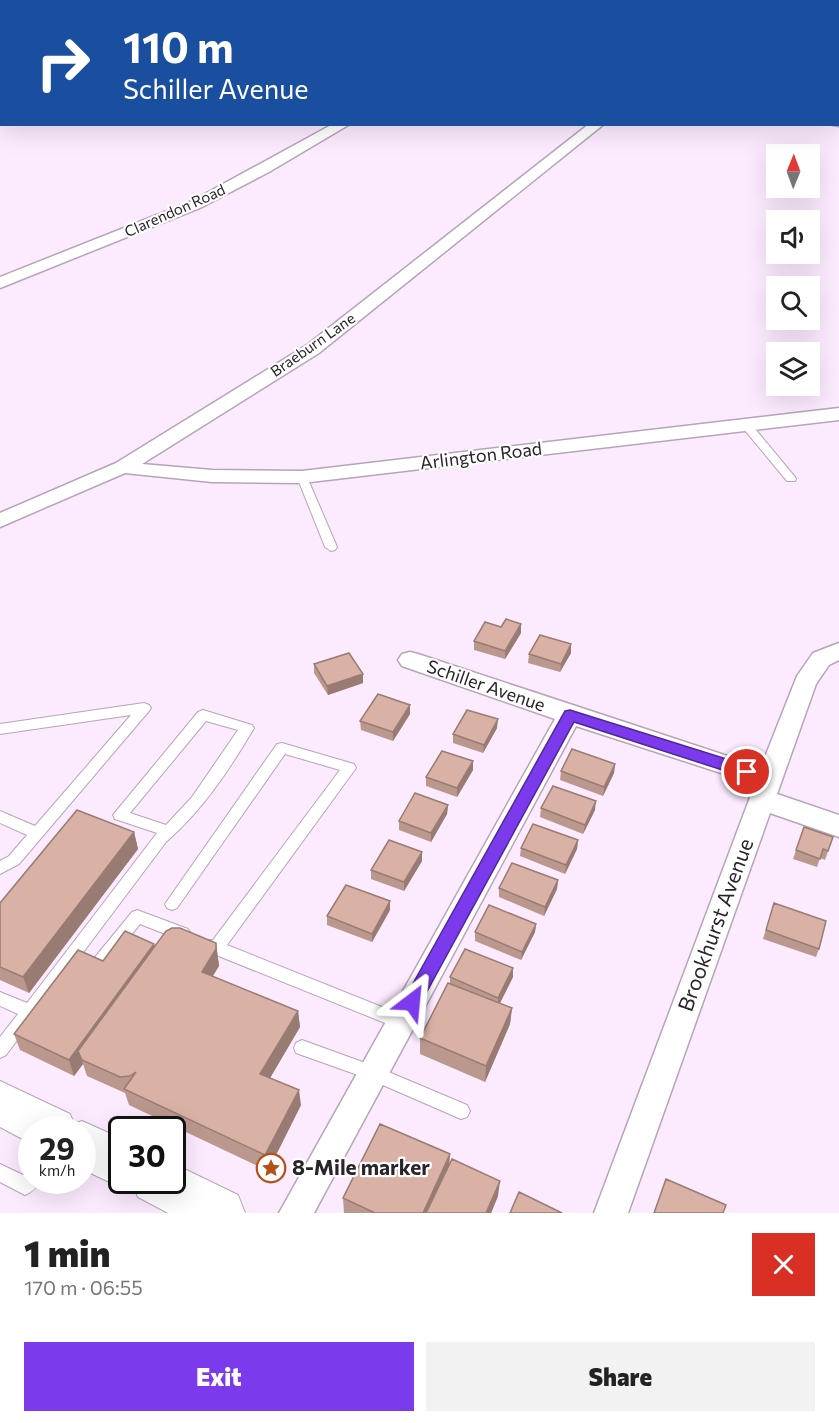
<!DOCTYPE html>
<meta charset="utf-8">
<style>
:root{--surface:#fff;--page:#f2f2f2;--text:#222;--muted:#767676;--accent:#7c3aed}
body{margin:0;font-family:Commissioner,sans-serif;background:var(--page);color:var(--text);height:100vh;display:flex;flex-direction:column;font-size:22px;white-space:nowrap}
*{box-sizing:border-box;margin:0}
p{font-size:20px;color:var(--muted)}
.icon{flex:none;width:33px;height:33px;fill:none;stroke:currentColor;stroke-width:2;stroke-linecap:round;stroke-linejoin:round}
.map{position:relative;height:1213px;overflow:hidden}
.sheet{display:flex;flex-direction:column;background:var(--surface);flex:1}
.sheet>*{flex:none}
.guide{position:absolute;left:0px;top:0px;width:840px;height:126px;box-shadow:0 6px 24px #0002;background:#1a4fa0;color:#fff;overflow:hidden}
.needle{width:39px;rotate:1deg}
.buttons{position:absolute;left:766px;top:144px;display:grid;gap:12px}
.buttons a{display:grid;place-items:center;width:54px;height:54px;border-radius:0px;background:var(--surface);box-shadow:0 6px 24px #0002;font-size:30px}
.speed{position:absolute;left:18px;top:1116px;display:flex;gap:12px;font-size:30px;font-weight:700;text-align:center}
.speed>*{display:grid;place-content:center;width:78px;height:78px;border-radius:50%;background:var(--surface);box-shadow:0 6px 24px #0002;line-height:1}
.speed small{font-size:15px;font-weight:400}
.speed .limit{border:3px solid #111;border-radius:9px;background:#fff;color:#111}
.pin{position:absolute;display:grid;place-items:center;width:51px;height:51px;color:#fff;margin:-26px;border:3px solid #fff;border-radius:50%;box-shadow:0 2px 6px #0007}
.me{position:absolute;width:66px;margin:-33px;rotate:29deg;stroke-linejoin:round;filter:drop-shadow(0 0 4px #0008)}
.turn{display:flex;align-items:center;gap:21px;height:126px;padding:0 24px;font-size:27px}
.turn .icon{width:78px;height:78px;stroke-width:2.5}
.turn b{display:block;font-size:42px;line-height:51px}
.round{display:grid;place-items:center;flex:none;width:63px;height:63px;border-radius:0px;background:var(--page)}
.head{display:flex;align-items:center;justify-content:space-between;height:102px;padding:0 24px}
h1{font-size:36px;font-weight:800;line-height:45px}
.cta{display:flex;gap:12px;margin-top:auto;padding:12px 24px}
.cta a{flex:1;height:69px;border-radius:0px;background:var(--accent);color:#fff;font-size:24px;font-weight:800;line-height:69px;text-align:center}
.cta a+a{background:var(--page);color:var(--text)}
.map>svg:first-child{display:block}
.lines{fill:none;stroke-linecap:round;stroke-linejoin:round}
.stream{stroke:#658486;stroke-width:3}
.service-casing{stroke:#b6a4b8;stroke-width:2}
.minor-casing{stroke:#b6a4b8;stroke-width:3}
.tertiary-casing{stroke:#b6a4b8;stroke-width:3}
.primary-casing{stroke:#b6a4b8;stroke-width:2}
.service{fill:#fff;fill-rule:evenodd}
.minor{fill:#fff;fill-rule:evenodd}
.tertiary{fill:#fff;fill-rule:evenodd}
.primary{fill:#fff;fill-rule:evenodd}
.wall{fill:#bb988e}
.shaded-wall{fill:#987c74}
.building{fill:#d9b1a5;stroke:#987c74;stroke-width:1.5}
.route{fill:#7c3aed;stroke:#51269a;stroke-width:1.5}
.labels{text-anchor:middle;stroke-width:4.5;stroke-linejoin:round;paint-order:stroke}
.far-street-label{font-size:15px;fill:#29232a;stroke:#fefefe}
.street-label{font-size:18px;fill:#29232a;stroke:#fefefe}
.near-street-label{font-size:21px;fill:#29232a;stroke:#fefefe}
.near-poi-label{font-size:21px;font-weight:bold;fill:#29232a;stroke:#fefefe;text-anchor:start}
</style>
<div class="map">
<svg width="839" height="1213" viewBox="0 0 839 1213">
<rect width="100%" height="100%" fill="#fceaff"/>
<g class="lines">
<!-- stream -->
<path class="stream" d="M590,0H602
M695,0L698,2
M535,2L539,0"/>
<!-- service casing -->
<g class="service-casing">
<path id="service" d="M747,423L751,424L795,477L796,479L795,481H787L743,428V424Z
M302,474L307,477L337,547L335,550L331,551L325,547L297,477Z
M144,703L149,705L151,708L149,711L19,864L0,874V861L9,856L27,835L0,823V811L35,826L131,715L0,734V724Z
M203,710L252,725L254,728C230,769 202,811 166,842L6,1055L0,1058V1037L18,1014L0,1006V992L27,1003L157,833L115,819L113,815L198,712ZM206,721L238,730L192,797L166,825L130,813Z
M282,743L354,764L356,768L227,945L407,1017L409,1022L407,1027L401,1029L395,1027L211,953L205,950L202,945L205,940H213L340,770L285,754L177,908L172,910L167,908L165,904L277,744Z
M137,910L188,929L191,934L188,939L183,941L140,924L106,966L101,968L96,966L93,961L96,956L132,912Z
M302,1040L379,1068L467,1105L470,1111L467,1117L461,1119L369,1079L296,1053L294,1048L296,1043Z
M0,1164L23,1175L32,1170V1180H40C37,1188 32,1192 25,1195L0,1182Z"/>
</g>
<!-- minor casing -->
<g class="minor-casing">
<path id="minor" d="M839,118V126L833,125L838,124Z
M333,124H350L269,172L202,207L0,288V277L192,201Z
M589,124H604L319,353L142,464L212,470L302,471L839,408V420L302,483L212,482L125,473L0,527V513L116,463L307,345Z
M839,643V660L829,665L816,684L777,794L839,815V837L770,813L628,1213H594L755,784L576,726L314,1213H279L555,719L402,666L398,660L402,654L410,652L418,654L761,767L797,676L813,653Z"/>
</g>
<!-- tertiary casing -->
<g class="tertiary-casing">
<path id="tertiary" d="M838,27H839V35H838Z
M0,107H2V117H0Z"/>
</g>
<!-- primary casing -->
<g class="primary-casing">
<path id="primary" d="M0,1081L70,1114L74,1124L82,1121L122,1139V1180H172V1163L238,1195L245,1213H168L138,1197L132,1184L122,1188L82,1169V1130H32V1144L0,1127Z"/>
</g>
<!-- service -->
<use href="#service" class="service"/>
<!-- minor -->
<use href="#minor" class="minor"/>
<!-- tertiary -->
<use href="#tertiary" class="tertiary"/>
<!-- primary -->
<use href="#primary" class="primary"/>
</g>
<!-- wall -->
<path class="wall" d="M521,624V633L505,659L474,650V641L501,627Z
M571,653L560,672L528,663L529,654Z
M314,664L363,674V683L328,695L314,673Z
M410,705V714L393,741L361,730L360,721Z
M497,728L483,753L453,743V734Z
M473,761V770L457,797L426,786V777Z
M615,764L614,773L603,796L560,780L561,771Z
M448,805L447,814L431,842L399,830V821Z
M541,808L595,810L583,834L540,817Z
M804,827L833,837L825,860L820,858L817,867L793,859Z
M134,832L138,849L29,993L0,980V903Z
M578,840L577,849L565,874L520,856L521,848Z
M422,861L404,891L371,879V870Z
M558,880L557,889L544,916L499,897V888Z
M774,903L819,949L816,957L763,939Z
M390,910L372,942L327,925V916Z
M536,924L535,932L521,960L475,941V932Z
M216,943L219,966L213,976L298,1011L300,1027L270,1078L301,1105L268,1171L129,1105L125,1093L87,1076L83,1064L74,1076L20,1050L14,1034L103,961L154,944L155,947Z
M513,968V977L500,1003L512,1008L510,1024L485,1082L420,1054V1038L450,983V977Z
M449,1164L498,1196L491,1213H344L343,1198Z"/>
<!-- shaded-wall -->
<path class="shaded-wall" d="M521,624V633L505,659V651Z
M571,644V653L560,672L561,664Z
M363,674V683L328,695L327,686Z
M410,705V714L393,741V732Z
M498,719L497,728L483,753L484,745Z
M473,761V770L457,797V788Z
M615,764L614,773L603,796L604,787Z
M596,801L595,810L583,834L585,825Z
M448,805L447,814L431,842V833Z
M134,832L138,849L29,993L23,977Z
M578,840L577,849L565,874L566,865Z
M422,852V861L404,891V882Z
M558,880L557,889L544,916L545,907Z
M390,901V910L372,942V934Z
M536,924L535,932L521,960L522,952Z
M216,943L219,966L205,988L202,972Z
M154,944L158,960L78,1051L83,1064L74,1076L69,1060Z
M513,968V977L498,1007V998Z
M512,1008L510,1024L485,1082L486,1066Z
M298,1011L300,1027L263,1090L260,1074Z
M299,1090L301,1105L268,1171L265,1155Z
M450,1154L449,1169L430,1213H423Z
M500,1181L498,1196L491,1213H486Z"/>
<!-- building -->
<path class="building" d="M506,619L521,624L505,651L474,641L485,622L501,627Z
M540,635L571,644L561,664L529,654Z
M349,653L363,674L327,686L314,664Z
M378,694L410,705L393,732L360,721Z
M467,710L498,719L484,745L453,734Z
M572,749L615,764L604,787L561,771Z
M442,751L473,761L457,788L426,777Z
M553,786L596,801L585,825L541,808Z
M415,793L448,805L431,833L399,821Z
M77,810L134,832L23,977L0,967V903Z
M533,824L578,840L566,865L521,848Z
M804,827L833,837L828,851L823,849L820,859L796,850Z
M389,840L422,852L404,882L371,870Z
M512,863L558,880L545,907L499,888Z
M346,885L390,901L372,934L327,916Z
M774,903L826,921L819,949L766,930Z
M489,905L536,924L522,952L475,932Z
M172,928H180L216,943V949L202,972L298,1011L260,1074L299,1090L265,1155L124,1089L136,1072L130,1076L120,1077L82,1060L78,1051L166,931Z
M125,931L154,944L69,1060L14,1034L78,950L103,961Z
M465,949L513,968L498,998L450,977Z
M448,983L512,1008L486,1066L420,1038Z
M380,1124L450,1154L423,1213H375L343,1198Z
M452,1159L500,1181L486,1213H426Z
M666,1179L726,1205L723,1213H654Z
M519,1192L562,1213H510Z"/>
<!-- route -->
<path class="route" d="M570,710L752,767L754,772L752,776L747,778L574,722L418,1008L412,1010L406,1008L403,1002L406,996L565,711Z"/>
<!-- icons -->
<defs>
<g id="sight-ring" transform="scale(1.5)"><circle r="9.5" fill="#fefefe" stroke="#b45118" stroke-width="1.5"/><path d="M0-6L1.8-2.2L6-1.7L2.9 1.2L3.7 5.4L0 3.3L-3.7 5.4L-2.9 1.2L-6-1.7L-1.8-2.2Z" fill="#b45118"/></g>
</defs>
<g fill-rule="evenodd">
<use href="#sight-ring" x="271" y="1168"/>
</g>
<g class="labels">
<!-- far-street labels -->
<g class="far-street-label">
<text transform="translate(175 211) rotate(-24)" y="5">Clarendon Road</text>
<text transform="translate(313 345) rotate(-35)" y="5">Braeburn Lane</text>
</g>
<!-- street labels -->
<g class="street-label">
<text transform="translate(481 456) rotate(-7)" y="6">Arlington Road</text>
<text transform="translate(486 686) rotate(19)" y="6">Schiller Avenue</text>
</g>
<!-- near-street labels -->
<g class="near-street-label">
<text transform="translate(716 925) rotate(-70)" y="7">Brookhurst Avenue</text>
</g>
<!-- near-poi labels -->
<g class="near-poi-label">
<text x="292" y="1175">8-Mile marker</text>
</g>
</g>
</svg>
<div class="buttons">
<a><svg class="needle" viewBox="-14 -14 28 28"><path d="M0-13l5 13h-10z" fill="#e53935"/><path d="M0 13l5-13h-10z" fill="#767676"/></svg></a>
<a><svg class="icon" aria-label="sound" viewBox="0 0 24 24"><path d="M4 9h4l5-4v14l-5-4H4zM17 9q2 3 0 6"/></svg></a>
<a><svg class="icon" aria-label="search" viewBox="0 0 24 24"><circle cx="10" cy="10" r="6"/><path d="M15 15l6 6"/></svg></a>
<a><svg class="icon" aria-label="layers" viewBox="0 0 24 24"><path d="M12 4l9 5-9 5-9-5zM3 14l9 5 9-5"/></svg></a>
</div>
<div class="speed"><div>29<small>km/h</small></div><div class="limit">30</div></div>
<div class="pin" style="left:747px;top:772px;background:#d93025"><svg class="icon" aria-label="arrive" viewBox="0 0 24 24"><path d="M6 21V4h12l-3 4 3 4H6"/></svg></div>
<svg class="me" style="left:412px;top:1002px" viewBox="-20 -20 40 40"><path d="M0-17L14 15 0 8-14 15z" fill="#7c3aed" stroke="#fff" stroke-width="4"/></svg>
<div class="guide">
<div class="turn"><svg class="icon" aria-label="right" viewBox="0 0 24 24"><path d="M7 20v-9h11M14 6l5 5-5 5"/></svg><div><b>110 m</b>Schiller Avenue</div></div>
</div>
</div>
<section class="sheet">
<div class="head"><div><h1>1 min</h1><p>170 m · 06:55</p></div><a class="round" style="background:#d93025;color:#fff"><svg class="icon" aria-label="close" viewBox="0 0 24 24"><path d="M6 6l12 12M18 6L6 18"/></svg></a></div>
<div class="cta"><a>Exit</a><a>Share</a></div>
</section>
